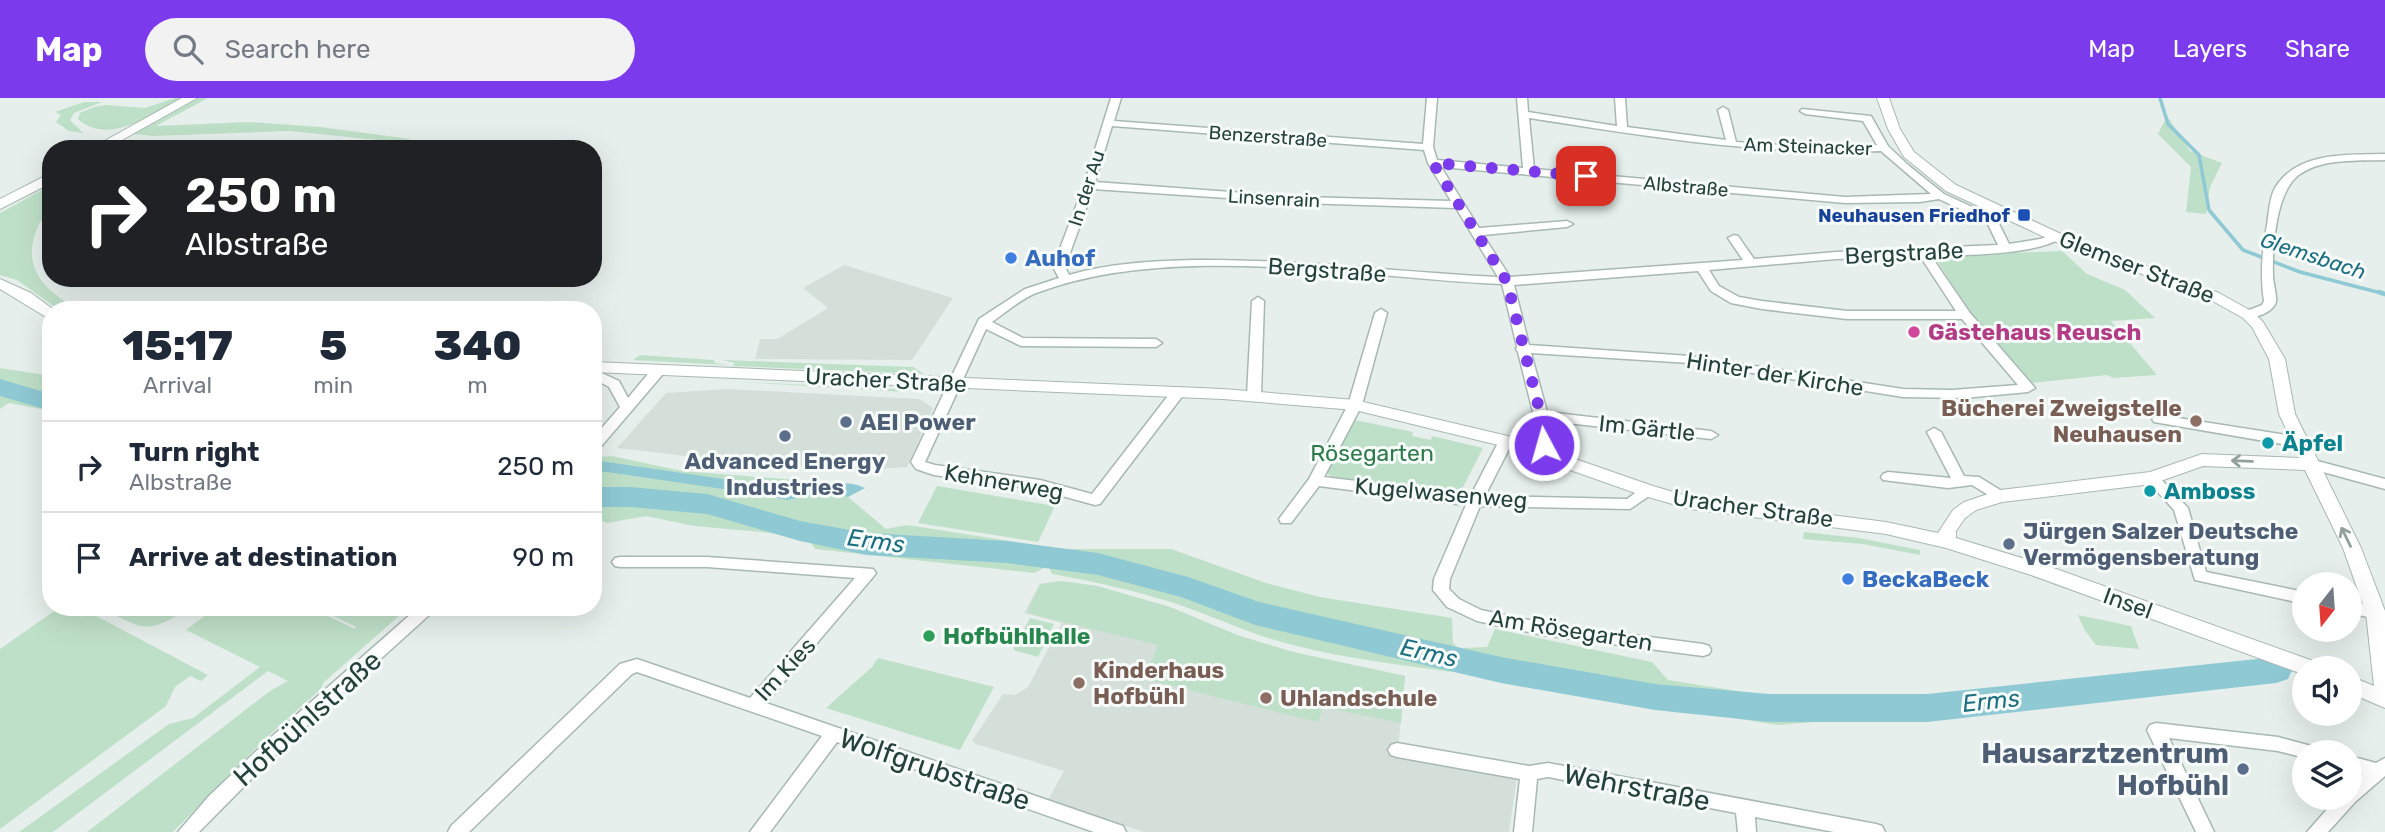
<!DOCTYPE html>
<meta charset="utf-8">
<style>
:root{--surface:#fff;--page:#f2f2f3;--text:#1f2937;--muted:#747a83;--line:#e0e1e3;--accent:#7c3aed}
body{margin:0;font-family:Rubik,sans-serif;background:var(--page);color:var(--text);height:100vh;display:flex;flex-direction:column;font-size:26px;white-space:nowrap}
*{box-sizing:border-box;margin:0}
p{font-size:23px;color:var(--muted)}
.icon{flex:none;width:38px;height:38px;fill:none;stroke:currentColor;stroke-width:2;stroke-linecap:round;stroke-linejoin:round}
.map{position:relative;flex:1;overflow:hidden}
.drawer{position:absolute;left:42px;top:203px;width:560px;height:315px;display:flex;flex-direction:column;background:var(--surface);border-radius:28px;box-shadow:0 7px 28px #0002}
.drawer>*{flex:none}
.guide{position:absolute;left:42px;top:42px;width:560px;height:147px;border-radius:28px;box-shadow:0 7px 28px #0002;background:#202124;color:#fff;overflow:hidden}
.needle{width:46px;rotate:197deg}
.tools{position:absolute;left:2292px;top:474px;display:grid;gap:14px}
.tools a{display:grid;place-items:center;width:70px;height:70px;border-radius:50%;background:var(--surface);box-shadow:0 7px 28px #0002;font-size:35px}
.pin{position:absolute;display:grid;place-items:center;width:60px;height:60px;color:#fff;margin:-30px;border-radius:14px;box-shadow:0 4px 10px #0006}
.me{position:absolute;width:77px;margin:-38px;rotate:354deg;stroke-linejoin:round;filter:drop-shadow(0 0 5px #0008)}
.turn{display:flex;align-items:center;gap:24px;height:147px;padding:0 28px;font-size:32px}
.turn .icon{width:91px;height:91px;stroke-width:2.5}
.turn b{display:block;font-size:49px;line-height:60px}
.eta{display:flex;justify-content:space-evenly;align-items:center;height:119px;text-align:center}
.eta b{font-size:42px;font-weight:800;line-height:49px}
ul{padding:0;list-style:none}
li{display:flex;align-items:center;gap:21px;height:91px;padding:0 28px;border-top:2px solid var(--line)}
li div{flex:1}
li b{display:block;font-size:26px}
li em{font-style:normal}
header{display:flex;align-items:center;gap:42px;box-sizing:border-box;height:98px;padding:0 35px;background:var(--accent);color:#fff}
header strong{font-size:33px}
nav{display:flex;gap:38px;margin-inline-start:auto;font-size:24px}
.search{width:490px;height:63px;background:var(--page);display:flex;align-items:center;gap:18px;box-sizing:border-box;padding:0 24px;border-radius:38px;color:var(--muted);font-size:26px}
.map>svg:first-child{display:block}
.built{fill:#d4dfda}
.green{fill:#bfe0c8}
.water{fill:#8ec9d4}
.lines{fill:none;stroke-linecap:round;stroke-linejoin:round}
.stream-far1{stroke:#8ec9d4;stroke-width:3.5}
.stream{stroke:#8ec9d4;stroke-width:4.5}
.canal{fill:#8ec9d4;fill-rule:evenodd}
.river{fill:#8ec9d4;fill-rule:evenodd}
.minor-casing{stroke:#a8b8b2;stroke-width:3}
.tertiary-casing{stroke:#a8b8b2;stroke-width:2}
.minor{fill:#fff;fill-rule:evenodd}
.tertiary{fill:#fff;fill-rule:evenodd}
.oneway{stroke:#92a09c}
.route{stroke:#7c3aed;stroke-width:12;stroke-dasharray:0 21.6}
.transit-dot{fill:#1a4fb4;stroke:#f7fbf9;stroke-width:2.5}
.shop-dot{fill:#3f7fe0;stroke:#f7fbf9;stroke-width:2.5}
.hotel-dot{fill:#d1479c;stroke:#f7fbf9;stroke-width:2.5}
.education-dot{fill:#8d6e63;stroke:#f7fbf9;stroke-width:2.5}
.service-dot{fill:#5c6f8a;stroke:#f7fbf9;stroke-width:2.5}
.culture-dot{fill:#0f9aa8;stroke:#f7fbf9;stroke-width:2.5}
.leisure-dot{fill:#2e9e5b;stroke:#f7fbf9;stroke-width:2.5}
.labels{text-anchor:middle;stroke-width:6;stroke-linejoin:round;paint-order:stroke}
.far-street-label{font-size:19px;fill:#24423a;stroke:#f7fbf9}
.far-transit-label{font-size:19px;font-weight:bold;fill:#164399;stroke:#f7fbf9;text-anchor:end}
.far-water-label{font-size:21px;font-style:italic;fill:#1c6f80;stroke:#f7fbf9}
.street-label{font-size:23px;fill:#24423a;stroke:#f7fbf9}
.shop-label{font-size:23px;font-weight:bold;fill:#366cbe;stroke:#f7fbf9;text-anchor:start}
.hotel-label{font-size:23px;font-weight:bold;fill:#b23c85;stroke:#f7fbf9;text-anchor:start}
.education-label{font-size:23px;font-weight:bold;fill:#785e54;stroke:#f7fbf9;text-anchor:start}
.service-label{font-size:23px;font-weight:bold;fill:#4e5e75;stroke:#f7fbf9;text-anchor:start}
.culture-label{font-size:23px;font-weight:bold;fill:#0d838f;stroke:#f7fbf9;text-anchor:start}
.park-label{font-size:23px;fill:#2d7a4b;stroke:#f7fbf9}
.leisure-label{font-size:23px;font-weight:bold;fill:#27864d;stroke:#f7fbf9;text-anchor:start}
.water-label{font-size:24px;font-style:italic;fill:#1c6f80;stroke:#f7fbf9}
.near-street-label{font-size:28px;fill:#24423a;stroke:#f7fbf9}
.near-service-label{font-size:28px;font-weight:bold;fill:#4e5e75;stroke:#f7fbf9;text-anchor:end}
</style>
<header>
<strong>Map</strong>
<div class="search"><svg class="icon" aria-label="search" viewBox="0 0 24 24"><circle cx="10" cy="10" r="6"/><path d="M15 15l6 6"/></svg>Search here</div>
<nav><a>Map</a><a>Layers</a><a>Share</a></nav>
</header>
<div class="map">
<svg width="2385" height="734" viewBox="0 0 2385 734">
<rect width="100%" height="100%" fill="#e6efeb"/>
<!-- built -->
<path class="built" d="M844,167L953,200L912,262L755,261L760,241H777L828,210L803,190Z
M727,291L919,301L933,310L907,369L864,372L746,365L617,350L666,295Z
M1061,483L1097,488L1170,509L1237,537L1293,554L1405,578L1398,652L1517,678L1509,734H1144L1048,702L1064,673L976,646L972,643L1003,596L1015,597L1028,589L1062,525L1024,515L1040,486Z"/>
<!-- green -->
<path class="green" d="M175,0H183C153,15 109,49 78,21L80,15L94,9L106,7L145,10Z
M197,0H208L156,28L249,24L320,29L410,41L407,45L289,33L153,38L133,36Z
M84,4H102L74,15L70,22L83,35L69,33L56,24L61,17L55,14Z
M2167,18L2190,53L2222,65L2210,89L2206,116L2186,114L2191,69L2158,36Z
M51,87C51,94 53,103 51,110C49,116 41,121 38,128C20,170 44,192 79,212H59L17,182L0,177V115Z
M2062,153L2087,176L2125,192L2155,220L2111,223L2157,277L2113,280L2107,277L2031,285L1974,221L1934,158Z
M640,257L713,262L715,265L728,267L633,262Z
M722,262L913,269L924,276L733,268L735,265Z
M0,270L45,277L51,272V313L9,305L0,311Z
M725,283L912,292L906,294Z
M1355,322L1413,334L1412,338L1431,342L1432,338L1483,350L1460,395L1333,379L1326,375L1325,370Z
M612,358L682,373L809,383L806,390L734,392L787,402L830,395L848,399L886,431L907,427L1054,450L1044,470L1034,475L815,451L810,444L793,437L694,428L646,418L607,425L593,419V363L597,359Z
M937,388L1055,408L1038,444L918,425Z
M1804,434L1859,440L1920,452V457L1863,446L1803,441Z
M1060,451H1171L1266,485L1320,499L1452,520L1453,545L1457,549L1456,570L1450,574C1399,566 1347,561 1297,548C1253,538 1214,518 1171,504C1132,492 1092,483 1052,476L1050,471Z
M1061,483L1097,488L1170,509L1237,537L1293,554L1405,578L1401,625L1323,609L1318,624L1144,581L1158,547L1027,515L1040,486Z
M60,509H79L208,577L201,583L190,578L175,589L166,608L0,731V551Z
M99,509H190C145,539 145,531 99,509Z
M216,509H309L355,531L356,529L315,509H409L323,585L322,590L266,640L173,734H87L270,593L288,583L268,573L53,734H19L169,626L193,620L260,569L186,532Z
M2078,517L2131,528L2139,551L2096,547L2084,531Z
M1030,520L1054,526L1038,559L1013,552Z
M1495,531L1652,564L1668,582L1820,606L1837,622L1777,627L1475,578L1463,571L1464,550L1487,549Z
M878,560L994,589L960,652L826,610L872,569Z"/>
<!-- water -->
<path class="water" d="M742,383C762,386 783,391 804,390C826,389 844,380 865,390L848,399L830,395L787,402L733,392Z"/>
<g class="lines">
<!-- stream-far1 -->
<path class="stream-far1" d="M2160,0L2168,26L2199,57L2209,112L2243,152L2300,174L2385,196"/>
<!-- stream -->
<path class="stream" d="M2379,194L2385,196"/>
<!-- canal -->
<path class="canal" d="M593,362L757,386L765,391L757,396L593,372Z"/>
<!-- river -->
<path class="river" d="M0,281L51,296V313L0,298Z
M593,389H630L707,396L800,423L867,435L1007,443L1098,455L1188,479L1259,504L1501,559L1655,586L1769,596H1927L2276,559L2288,563L2292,572L2288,581L2276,585L1927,624H1769L1655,612L1501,585L1255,527L1181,499L1098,477L1007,465L867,457L800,443L707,416L630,409H593Z"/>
<!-- minor casing -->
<g class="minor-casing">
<path id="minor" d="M1111,0H1121L1114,23L1423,46L1427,0H1437L1433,49L1437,62L1523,70L1517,0H1527L1528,14L1617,28L1615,0H1625L1627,29L1726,42L1718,12L1723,9L1728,12L1736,44L1794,48L1877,47L1863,23L1805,16L1800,13L1802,11L1871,18L1888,48L1908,67L1944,96L1996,120L2009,146L2040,141L2056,136L2062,139C2039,157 1962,157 1931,158L1970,215L2035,290L2028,294L1964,300L1903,299L1690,265L1531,255L1547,314L1711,333L1718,337L1711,341L1549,323C1552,335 1555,353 1541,359L1534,354L1539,338L1518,254L1516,251L1517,249L1502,186C1358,180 1173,143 1036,195C1021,201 1006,214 992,224L1023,240L1156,241L1162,245L1156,249L1021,248L986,231L925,364L935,367L1040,382L1092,396L1174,290H1184L1186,293L1184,296L1100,406L1095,407L1040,392L934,377L916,371L911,364L979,221L1025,191L1059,180L1053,169L1084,87ZM1529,20C1646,38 1762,58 1881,53L1931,96L1845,99L1534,71ZM1112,28L1424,52L1428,65L1451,103L1301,99L1095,84ZM1441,69L1845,105L1920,104L1939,101L1987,124L1998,147L1836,154L1754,161L1738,138L1734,137L1728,140L1743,162L1510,179L1483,137L1567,129L1573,126L1567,123L1479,130ZM1093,91L1301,105L1456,110L1498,179C1397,174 1296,161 1195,162C1153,163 1109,165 1069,177L1065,169ZM1920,158L1956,213H1847L1762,203L1739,199L1719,188L1709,172L1836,161ZM1698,173L1711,193L1731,205L1762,211L1847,221H1962L2018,287L1952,292L1903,291L1690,258L1529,247L1514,187Z
M2385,56V62C2358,63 2324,60 2300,76C2276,92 2272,149 2273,177C2273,185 2277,197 2276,204C2273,215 2253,221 2244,220L2242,217L2244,214L2262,207L2264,203C2260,177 2262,153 2267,127C2269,115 2269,101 2275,90C2297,53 2348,57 2385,56Z
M1258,199L1264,203L1261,297L1254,301L1247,297L1252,203Z
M1381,211L1387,215L1362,307L1324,379L1471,397L1499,343L1506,339L1513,343L1485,398L1627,401L1642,390H1652L1654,393L1652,396L1630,411L1480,408L1450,481L1449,491L1459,501L1481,512L1543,525L1703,546L1709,548L1711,552L1709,556L1703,558L1543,537L1477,523L1447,509L1433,492L1434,481L1466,407L1319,388L1291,425H1281L1279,421L1309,381L1348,307L1375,215Z
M658,269L664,273L663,276L598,352L593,353V340L620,309L609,289L593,280V271L619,283L628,300L653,270Z
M2159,317L2299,339L2306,344L2299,349L2154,324L2152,321Z
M1934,330L1941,334L1964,378L1979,379L2005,395L2007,398L2005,401H1995L1972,387L1948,390L1883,382L1881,379L1883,376L1888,374L1951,380L1927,334Z
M2310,361L2385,381V391L2305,369L2303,366L2305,363Z
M2152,375L2157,377L2188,410L2206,474L2305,494V506L2195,482L2174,412L2145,380Z
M620,459H707L873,471L876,475L873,479L766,605L1117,726L1123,728L1126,734H1094L837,644L770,734H750L822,638L637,574L632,576L469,734H448L451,728L620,566L637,561L750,600L855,480L707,469H620L615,468L612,464L615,460Z
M2350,503L2382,511L2384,515L2382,519L2376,521L2350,515Z
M419,509H438L281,651L199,734H178L209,698L269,641Z
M2156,625L2278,639L2315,649L2318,654H2305V660L2278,653L2169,640L2214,734H2196L2147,632L2150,627Z
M1397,645L1529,668L1548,665L1876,726L1882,728L1885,734H1834L1755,719L1756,734H1738L1736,715L1548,679L1537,681L1532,734H1514L1520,681L1397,659L1391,657L1388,652L1391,647Z
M2350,658L2376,665L2385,660V678L2355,704L2328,734H2307L2337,700H2350V687L2363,676L2350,672Z"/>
</g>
<!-- tertiary casing -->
<g class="tertiary-casing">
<path id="tertiary" d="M182,0H197L106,51H90Z
M1877,0H1889L1900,31L1914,54L1956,87L2061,136L2219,195L2253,214L2263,224L2285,261L2295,316L2361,450L2385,513V610L2350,595V578L2374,588L2366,515L2343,450L2305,372L2203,368L2152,386L2002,404L1976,412L1965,420L1956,433V440L2045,467L2316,564L2319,570H2305V577L2031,477L1946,450L1886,436L1690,411L1641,397L1502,348L1355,312L1223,301L593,274V264L1223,291L1355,302L1512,339L1653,388L1690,399L1886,424L1938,435L1953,412L1964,404L2000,392L2150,374L2202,356L2300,360L2279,316L2269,261L2252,229L2243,220L2209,201L2051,142L1946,93L1904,59L1888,31Z
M51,75V85L0,111V101Z
M0,181L31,195L54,212H51V222L0,191Z"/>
</g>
<!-- minor -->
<use href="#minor" class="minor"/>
<!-- tertiary -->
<use href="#tertiary" class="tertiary"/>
</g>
<!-- one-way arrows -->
<defs><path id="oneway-shaft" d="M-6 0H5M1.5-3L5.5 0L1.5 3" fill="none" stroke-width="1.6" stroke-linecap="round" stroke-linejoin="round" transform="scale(1.75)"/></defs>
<g class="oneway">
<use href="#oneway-shaft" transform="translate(2242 363) rotate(-178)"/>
<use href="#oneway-shaft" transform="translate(2346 439) rotate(-116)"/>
</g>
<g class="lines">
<!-- route -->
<path class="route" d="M1544,347L1546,338L1507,184L1433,65L1586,78"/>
</g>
<!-- markers -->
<rect class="transit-dot" x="2017" y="110" width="14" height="14" rx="3.5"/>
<g class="shop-dot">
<circle cx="1011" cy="160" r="7"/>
<circle cx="1848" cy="481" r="7"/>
</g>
<circle class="hotel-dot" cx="1914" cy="234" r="7"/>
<g class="education-dot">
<circle cx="2196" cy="323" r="7"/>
<circle cx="1079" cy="585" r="7"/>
<circle cx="1266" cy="600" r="7"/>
</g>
<g class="service-dot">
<circle cx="846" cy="324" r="7"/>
<circle cx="785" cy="338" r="7"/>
<circle cx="2009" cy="446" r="7"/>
<circle cx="2243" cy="671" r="7"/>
</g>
<g class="culture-dot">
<circle cx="2268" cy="345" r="7"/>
<circle cx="2150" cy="393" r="7"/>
</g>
<circle class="leisure-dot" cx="929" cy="538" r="7"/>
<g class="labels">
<!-- far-street labels -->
<g class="far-street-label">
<text transform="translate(1268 38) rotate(4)" y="7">Benzerstraße</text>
<text transform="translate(1808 48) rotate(2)" y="7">Am Steinacker</text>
<text transform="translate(1686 88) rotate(5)" y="7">Albstraße</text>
<text transform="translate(1086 90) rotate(-72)" y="7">In der Au</text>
<text transform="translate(1274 100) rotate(3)" y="7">Linsenrain</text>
</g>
<!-- far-transit labels -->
<g class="far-transit-label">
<text x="2010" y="124">Neuhausen Friedhof</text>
</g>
<!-- far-water labels -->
<g class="far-water-label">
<text transform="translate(2313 158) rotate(18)" y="7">Glemsbach</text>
</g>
<!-- street labels -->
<g class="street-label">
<text transform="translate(1904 155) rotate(-3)" y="8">Bergstraße</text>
<text transform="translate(2137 169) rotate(21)" y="8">Glemser Straße</text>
<text transform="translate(1327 172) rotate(4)" y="8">Bergstraße</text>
<text transform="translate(1775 276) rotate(9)" y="8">Hinter der Kirche</text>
<text transform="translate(886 282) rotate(3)" y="8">Uracher Straße</text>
<text transform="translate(1647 330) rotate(6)" y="8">Im Gärtle</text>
<text transform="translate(1004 384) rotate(10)" y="8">Kehnerweg</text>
<text transform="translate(1441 395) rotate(5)" y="8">Kugelwasenweg</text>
<text transform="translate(1753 410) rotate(8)" y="8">Uracher Straße</text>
<text transform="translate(2128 505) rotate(20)" y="8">Insel</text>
<text transform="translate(1571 532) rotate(9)" y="8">Am Rösegarten</text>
<text transform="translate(785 571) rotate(-47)" y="8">Im Kies</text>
</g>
<!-- shop labels -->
<g class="shop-label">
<text x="1025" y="168">Auhof</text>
<text x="1862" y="489">BeckaBeck</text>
</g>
<!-- hotel labels -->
<g class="hotel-label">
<text x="1928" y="242">Gästehaus Reusch</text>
</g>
<!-- education labels -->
<g class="education-label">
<text x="2182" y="318" text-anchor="end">Bücherei Zweigstelle<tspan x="2182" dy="26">Neuhausen</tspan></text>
<text x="1093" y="580">Kinderhaus<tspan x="1093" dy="26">Hofbühl</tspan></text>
<text x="1280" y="608">Uhlandschule</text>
</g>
<!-- service labels -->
<g class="service-label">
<text x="860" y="332">AEI Power</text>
<text x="785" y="371" text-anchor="middle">Advanced Energy<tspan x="785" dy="26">Industries</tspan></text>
<text x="2023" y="441">Jürgen Salzer Deutsche<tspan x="2023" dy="26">Vermögensberatung</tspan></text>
</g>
<!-- culture labels -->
<g class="culture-label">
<text x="2282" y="353">Äpfel</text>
<text x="2164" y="401">Amboss</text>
</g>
<!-- park labels -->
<g class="park-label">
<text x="1372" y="363">Rösegarten</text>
</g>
<!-- leisure labels -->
<g class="leisure-label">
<text x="943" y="546">Hofbühlhalle</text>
</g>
<!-- water labels -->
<g class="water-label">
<text transform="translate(876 443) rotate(8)" y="8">Erms</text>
<text transform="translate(1429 555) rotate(13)" y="8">Erms</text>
<text transform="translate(1991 603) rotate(-6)" y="8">Erms</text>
</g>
<!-- near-street labels -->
<g class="near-street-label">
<text transform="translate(307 620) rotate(-42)" y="10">Hofbühlstraße</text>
<text transform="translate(935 671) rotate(19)" y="10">Wolfgrubstraße</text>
<text transform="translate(1637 689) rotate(11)" y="10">Wehrstraße</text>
</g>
<!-- near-service labels -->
<g class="near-service-label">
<text x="2229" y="665">Hausarztzentrum<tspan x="2229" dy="32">Hofbühl</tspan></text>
</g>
</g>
</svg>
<div class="tools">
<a><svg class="needle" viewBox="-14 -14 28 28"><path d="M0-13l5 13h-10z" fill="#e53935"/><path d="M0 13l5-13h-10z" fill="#747a83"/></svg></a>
<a><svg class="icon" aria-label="sound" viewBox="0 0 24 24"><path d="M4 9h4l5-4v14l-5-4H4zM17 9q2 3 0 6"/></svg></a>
<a><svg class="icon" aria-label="layers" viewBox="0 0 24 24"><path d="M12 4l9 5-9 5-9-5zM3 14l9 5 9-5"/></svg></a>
</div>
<div class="pin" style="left:1586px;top:78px;background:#d93025"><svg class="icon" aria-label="arrive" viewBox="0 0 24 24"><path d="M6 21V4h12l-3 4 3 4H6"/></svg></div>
<svg class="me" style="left:1544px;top:347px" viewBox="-20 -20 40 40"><circle r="17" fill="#7c3aed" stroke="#fff" stroke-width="3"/><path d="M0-11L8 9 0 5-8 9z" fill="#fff"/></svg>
<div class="guide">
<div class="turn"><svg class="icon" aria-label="right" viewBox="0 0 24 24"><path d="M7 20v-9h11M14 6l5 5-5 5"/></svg><div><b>250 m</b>Albstraße</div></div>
</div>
<section class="drawer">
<div class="eta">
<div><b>15:17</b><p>Arrival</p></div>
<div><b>5</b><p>min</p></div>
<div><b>340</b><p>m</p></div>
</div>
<ul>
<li><svg class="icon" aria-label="right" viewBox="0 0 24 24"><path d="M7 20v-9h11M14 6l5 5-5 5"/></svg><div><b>Turn right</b><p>Albstraße</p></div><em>250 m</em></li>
<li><svg class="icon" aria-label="arrive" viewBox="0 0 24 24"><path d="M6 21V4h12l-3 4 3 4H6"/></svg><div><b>Arrive at destination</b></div><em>90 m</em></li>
</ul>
</section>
</div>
